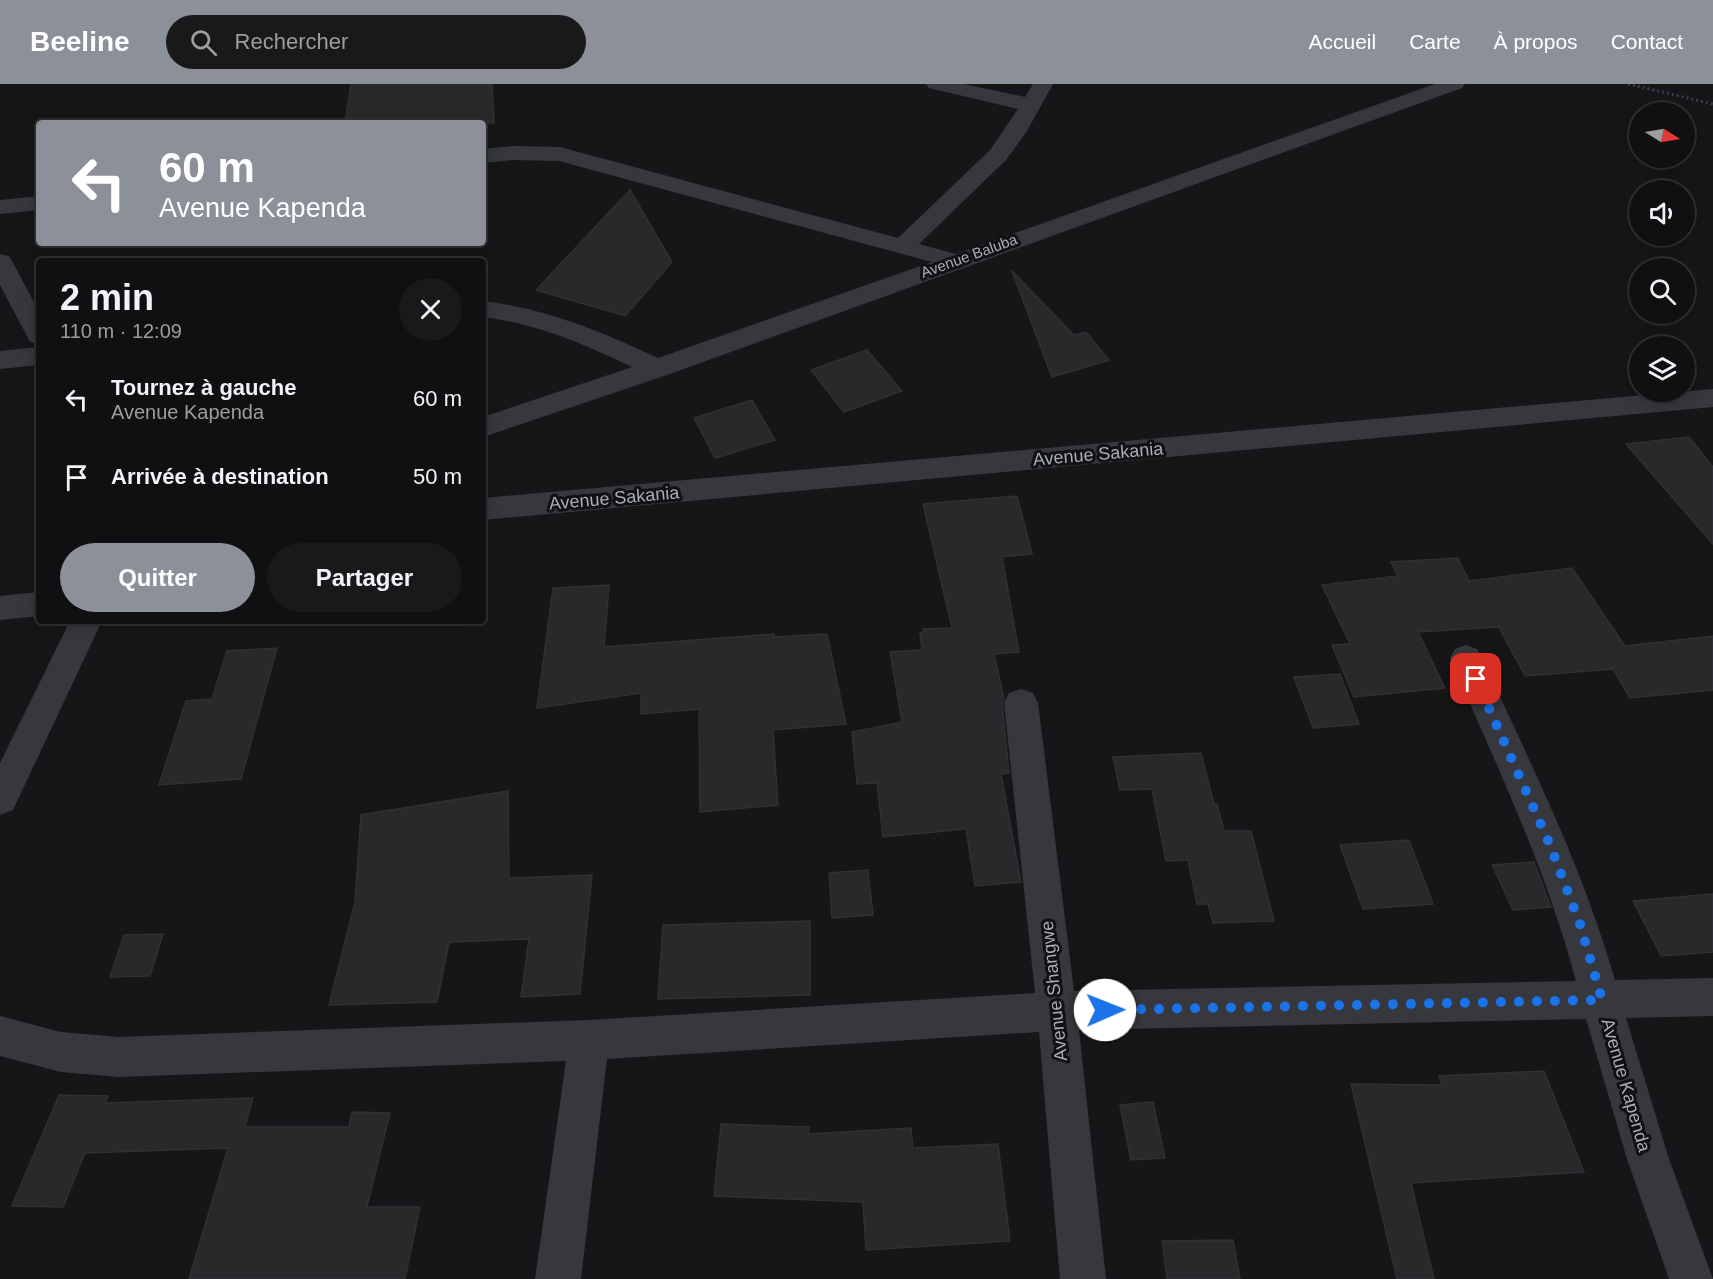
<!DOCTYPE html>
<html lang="fr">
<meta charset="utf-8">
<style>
:root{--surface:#101012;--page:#19191b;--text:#f1f3f6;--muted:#9c9d9f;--line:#303032;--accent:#8c9099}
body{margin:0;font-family:Arial,sans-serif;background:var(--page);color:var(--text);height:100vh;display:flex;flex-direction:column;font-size:22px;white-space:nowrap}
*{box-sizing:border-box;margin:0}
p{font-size:20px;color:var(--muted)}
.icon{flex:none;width:33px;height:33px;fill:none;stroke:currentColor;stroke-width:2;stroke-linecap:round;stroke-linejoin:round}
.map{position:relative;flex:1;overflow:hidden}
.details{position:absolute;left:36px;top:174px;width:450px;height:366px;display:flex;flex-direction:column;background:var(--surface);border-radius:6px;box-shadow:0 3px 15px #0003,0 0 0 2px var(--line)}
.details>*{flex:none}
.banner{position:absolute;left:36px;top:36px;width:450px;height:126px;border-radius:6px;box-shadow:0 3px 15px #0003,0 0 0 2px var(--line);background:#8c9099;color:#fff;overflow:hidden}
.needle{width:39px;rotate:101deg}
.tools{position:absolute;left:1629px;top:18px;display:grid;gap:12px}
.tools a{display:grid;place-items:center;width:66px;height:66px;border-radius:50%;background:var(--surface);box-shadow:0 3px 15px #0003,0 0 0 2px var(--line);font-size:30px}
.pin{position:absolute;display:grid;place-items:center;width:51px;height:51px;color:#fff;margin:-26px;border-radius:12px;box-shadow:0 3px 9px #0006}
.me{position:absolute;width:66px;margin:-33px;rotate:89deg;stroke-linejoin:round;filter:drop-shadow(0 0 4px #0008)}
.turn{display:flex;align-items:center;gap:21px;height:126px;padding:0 24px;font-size:27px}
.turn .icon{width:78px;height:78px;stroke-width:2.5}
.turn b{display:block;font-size:42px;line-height:51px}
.round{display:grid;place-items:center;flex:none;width:63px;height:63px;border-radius:32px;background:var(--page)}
.head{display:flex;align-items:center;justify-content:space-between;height:102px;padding:0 24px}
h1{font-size:36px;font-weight:800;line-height:45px}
.primary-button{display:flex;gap:12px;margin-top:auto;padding:12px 24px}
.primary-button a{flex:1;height:69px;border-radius:36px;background:var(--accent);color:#fff;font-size:24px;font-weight:800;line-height:69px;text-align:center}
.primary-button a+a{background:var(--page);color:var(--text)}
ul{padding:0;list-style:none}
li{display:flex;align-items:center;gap:18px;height:78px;padding:0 24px}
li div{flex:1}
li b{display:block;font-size:22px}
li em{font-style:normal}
header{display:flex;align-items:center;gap:36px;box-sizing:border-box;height:84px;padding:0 30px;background:var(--accent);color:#fff}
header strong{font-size:28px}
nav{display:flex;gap:33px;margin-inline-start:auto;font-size:21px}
.search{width:420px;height:54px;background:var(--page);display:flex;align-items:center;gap:15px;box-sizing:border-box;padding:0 21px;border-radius:33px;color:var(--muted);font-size:22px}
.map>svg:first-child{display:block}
.building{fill:#29292c;stroke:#303034;stroke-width:1.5}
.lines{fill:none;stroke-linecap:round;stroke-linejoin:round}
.path{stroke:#3d3f44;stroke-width:3;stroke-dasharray:2 3;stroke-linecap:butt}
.minor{fill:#37383d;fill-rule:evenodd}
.route{stroke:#1a73e8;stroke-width:10;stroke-dasharray:0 18}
.labels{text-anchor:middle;stroke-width:6;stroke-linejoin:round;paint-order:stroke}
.far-street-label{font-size:15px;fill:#a8adb8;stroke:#111113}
.street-label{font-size:18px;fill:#a8adb8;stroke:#111113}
</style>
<header>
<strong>Beeline</strong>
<div class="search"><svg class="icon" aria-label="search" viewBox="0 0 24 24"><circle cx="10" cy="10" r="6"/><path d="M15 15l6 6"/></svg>Rechercher</div>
<nav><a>Accueil</a><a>Carte</a><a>À propos</a><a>Contact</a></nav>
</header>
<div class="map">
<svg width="1713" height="1195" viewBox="0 0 1713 1195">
<rect width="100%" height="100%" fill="#161618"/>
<!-- building -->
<path class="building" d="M351,0H492L494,39H345Z
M630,106L672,178L625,232L536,206Z
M1012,187L1074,251L1086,248L1109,276L1052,293Z
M867,266L902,307L844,328L811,286Z
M752,316L775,356L715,374L694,334Z
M1689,353L1713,383V460L1626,360Z
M1017,412L1032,470L1002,473L1019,568L994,570L1004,615L1002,619L1009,689L1001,690L1021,798L975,802L966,745L883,753L877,699L857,700L852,648L902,638L890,568L922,566L920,549L923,548V545L952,544L923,420Z
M1458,474L1469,497L1572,484L1625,562L1713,552V606L1630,614L1613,585L1525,592L1499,543L1418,548L1445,604L1354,613L1332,561L1350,560L1322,501L1398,492L1391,478Z
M609,501L604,563L774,550V553L827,550L846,640L773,646L778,721L700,728L699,625L641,630V609L537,624L553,504Z
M277,564L241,695L159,701L186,617L212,615L227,567Z
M1340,590L1359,640L1313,644L1294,593Z
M1201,669L1214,720H1217L1224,747H1251L1274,837L1213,839L1208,820H1197L1188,776L1166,777L1152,705L1120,706L1113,673Z
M508,707L509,794L592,791L580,910L521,913L529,855L449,858L437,918L329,921L355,818L361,731Z
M1409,756L1433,820L1363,825L1340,761Z
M1534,778L1551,823L1513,826L1492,781Z
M868,786L873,831L832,834L829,789Z
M1713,810V868L1661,872L1633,817Z
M810,837V911L658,915L663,841Z
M163,850L150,892L110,893L124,851Z
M1544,987L1584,1088L1411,1099L1434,1195H1397L1351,1000L1442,1001L1439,992Z
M59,1011L108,1012L105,1019L253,1014L245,1043H349L352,1028L390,1029L367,1123H420L405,1195H189L228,1064L85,1069L63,1123L12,1122Z
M1153,1018L1165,1074L1131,1076L1120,1021Z
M721,1040L809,1043L808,1050L911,1044L913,1064L998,1060L1010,1157L866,1166L863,1118L714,1112Z
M1233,1156L1240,1195H1167L1162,1157Z"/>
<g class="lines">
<!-- path -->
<path class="path" d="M1628,0L1713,20"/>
<!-- minor -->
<path class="minor" d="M926,0H964L1025,13L1033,0H1053L1027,47L1006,76L919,160L956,170L1435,0H1465L1462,4L667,291L483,353V333L632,283C584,260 536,239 483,233V217C545,224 602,248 658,274L932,178L559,77L513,76L483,79V65L513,62L560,63L898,154L990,66L1018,25L929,4Z
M39,112V126L0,130V116Z
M0,170L9,172L12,177L39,228V260L30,258L0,201Z
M39,263V281L0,285V267Z
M1713,305V323L483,436V414Z
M39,508V532L0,536V512Z
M70,537H102L13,726L0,731V679Z
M1466,561L1477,565L1482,574C1531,680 1583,784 1615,896L1713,894V932L1626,934L1669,1075L1713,1195H1669L1627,1075L1586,935L1079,946L1106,1195H1060L1039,948L607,975L581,1195H535L566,977L119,993L61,988L0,972V932L61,948L119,953L589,936L1035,909L1004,619L1009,609L1021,605L1033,609L1038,619L1074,907L1576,897C1546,784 1496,680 1450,574L1455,565Z"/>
</g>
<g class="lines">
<!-- route -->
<path class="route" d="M1105,926L1602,916L1580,840L1550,761L1476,595"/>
</g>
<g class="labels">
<!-- far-street labels -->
<g class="far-street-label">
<text transform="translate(969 172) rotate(-20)" y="5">Avenue Baluba</text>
</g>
<!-- street labels -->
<g class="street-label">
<text transform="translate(1098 370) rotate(-5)" y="6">Avenue Sakania</text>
<text transform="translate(614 414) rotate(-5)" y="6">Avenue Sakania</text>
<text transform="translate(1054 907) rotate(-96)" y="6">Avenue Shangwe</text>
<text transform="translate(1626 1001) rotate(74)" y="6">Avenue Kapenda</text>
</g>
</g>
</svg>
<div class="tools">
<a><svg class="needle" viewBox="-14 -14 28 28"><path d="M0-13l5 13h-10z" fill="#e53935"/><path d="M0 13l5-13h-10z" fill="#9c9d9f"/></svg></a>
<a><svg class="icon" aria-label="sound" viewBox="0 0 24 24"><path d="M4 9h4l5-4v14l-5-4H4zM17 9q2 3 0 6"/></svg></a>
<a><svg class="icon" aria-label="search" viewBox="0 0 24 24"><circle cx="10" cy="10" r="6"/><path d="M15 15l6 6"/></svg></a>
<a><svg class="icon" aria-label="layers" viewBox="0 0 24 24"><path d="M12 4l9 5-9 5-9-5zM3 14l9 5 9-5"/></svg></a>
</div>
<div class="pin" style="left:1476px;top:595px;background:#d93025"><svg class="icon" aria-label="arrive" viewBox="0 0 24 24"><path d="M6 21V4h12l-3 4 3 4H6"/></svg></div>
<svg class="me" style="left:1105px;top:926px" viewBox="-20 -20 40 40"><circle r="19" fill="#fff"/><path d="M0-13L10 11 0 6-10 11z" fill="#1a73e8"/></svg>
<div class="banner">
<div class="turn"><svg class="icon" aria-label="left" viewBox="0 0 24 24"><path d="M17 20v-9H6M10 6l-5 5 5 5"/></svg><div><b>60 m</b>Avenue Kapenda</div></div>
</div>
<section class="details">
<div class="head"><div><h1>2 min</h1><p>110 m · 12:09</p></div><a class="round"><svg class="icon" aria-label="close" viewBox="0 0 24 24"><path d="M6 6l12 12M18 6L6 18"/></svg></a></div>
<ul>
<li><svg class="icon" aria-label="left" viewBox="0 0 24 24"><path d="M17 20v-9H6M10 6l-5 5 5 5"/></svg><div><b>Tournez à gauche</b><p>Avenue Kapenda</p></div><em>60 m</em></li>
<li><svg class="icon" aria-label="arrive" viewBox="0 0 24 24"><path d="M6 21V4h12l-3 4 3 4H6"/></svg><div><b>Arrivée à destination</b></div><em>50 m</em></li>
</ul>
<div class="primary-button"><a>Quitter</a><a>Partager</a></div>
</section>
</div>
